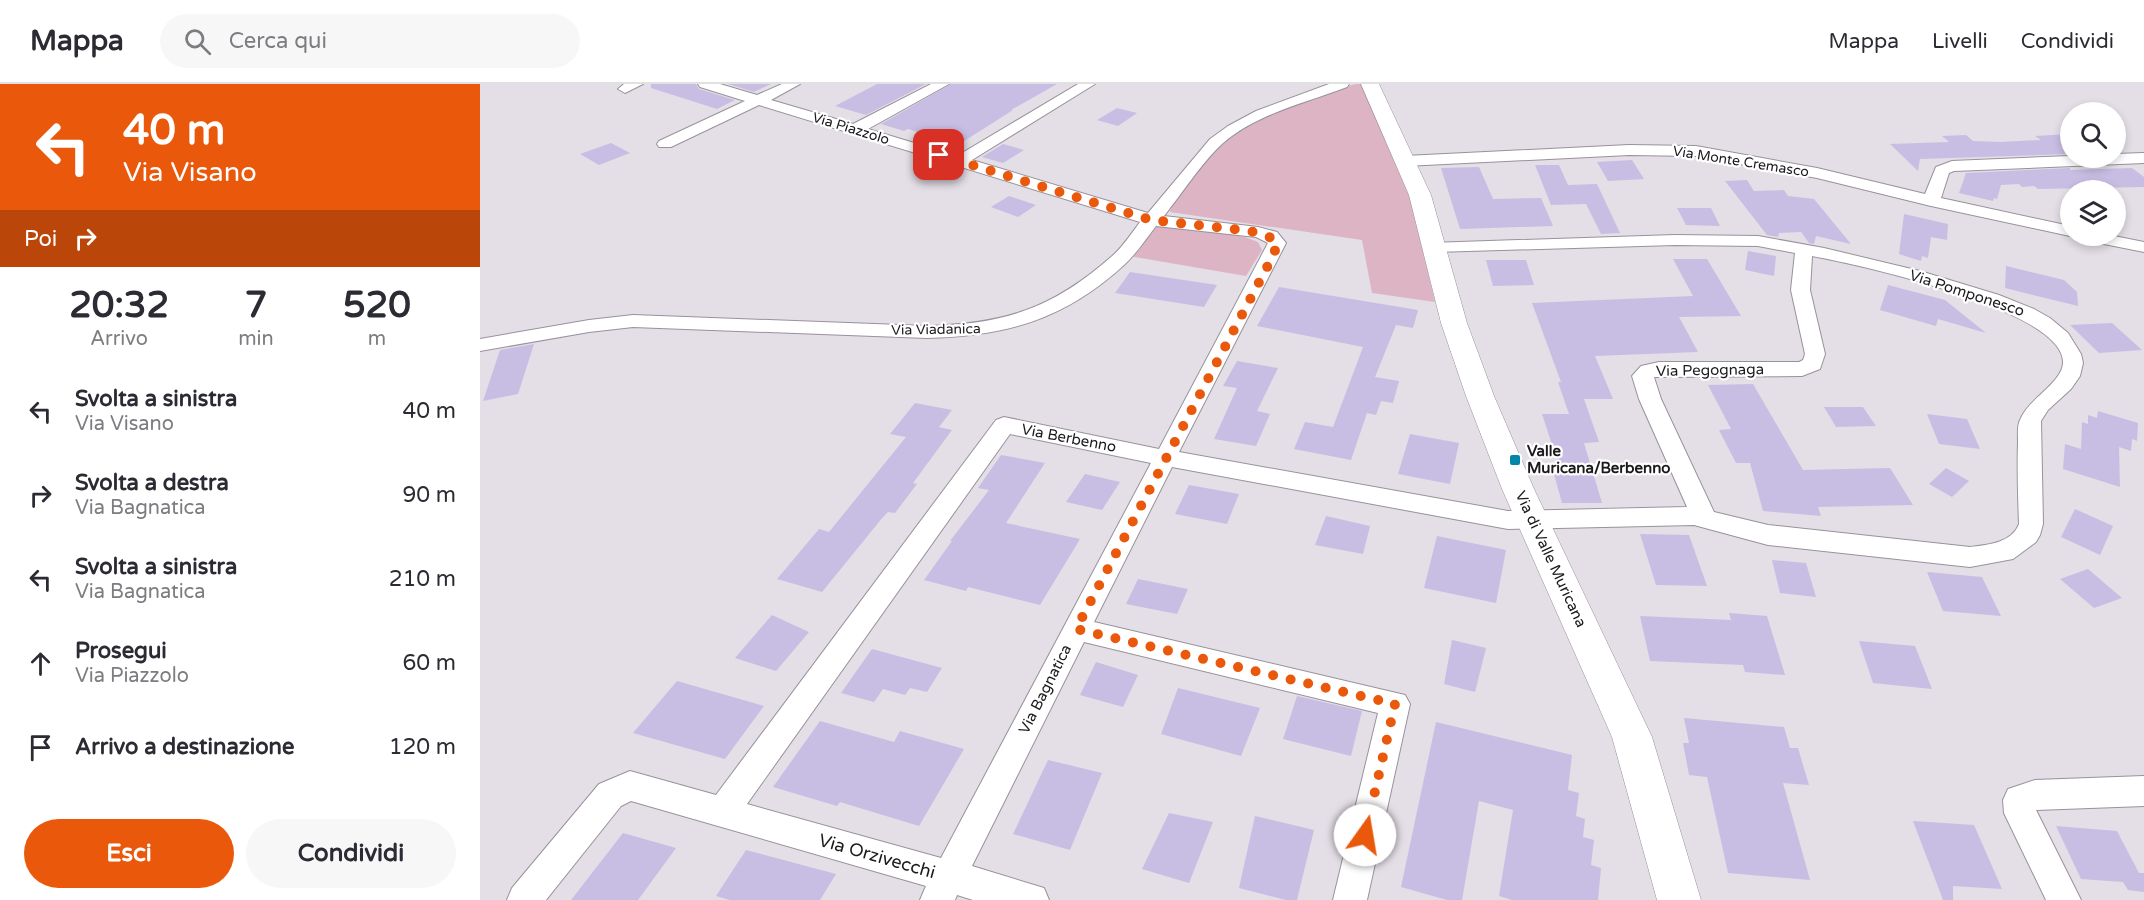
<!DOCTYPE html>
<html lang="it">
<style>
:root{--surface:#fff;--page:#f7f7f7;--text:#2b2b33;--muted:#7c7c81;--line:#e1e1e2;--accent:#ea580c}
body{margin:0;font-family:"Varela Round",sans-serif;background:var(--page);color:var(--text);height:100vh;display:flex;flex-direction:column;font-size:22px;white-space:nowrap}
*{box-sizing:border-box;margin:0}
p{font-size:20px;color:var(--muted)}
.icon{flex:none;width:33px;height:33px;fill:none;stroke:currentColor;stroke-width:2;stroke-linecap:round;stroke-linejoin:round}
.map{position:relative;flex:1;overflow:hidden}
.drawer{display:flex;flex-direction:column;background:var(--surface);width:480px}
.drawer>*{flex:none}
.banner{background:#ea580c;color:#fff;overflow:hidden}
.buttons{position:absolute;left:1580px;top:18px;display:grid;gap:12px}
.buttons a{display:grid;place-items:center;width:66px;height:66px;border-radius:50%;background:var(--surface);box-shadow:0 3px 9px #0003;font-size:30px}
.pin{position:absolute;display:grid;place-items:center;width:51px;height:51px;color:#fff;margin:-26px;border-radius:12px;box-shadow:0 3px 9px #0006}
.me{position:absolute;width:66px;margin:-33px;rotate:13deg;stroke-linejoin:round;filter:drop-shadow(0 0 4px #0008)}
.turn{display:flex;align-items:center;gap:21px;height:126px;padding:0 24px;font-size:27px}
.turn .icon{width:78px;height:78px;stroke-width:2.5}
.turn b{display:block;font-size:42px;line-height:51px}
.then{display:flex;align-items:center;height:57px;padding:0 24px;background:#0003;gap:12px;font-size:22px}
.eta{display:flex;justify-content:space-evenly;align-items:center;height:102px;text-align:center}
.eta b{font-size:36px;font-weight:800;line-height:42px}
.button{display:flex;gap:12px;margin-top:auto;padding:12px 24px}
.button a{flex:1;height:69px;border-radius:36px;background:var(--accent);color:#fff;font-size:24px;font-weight:800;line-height:69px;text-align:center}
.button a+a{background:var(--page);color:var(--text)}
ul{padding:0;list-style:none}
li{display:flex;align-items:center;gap:18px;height:84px;padding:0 24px}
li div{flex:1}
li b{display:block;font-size:22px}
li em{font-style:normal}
header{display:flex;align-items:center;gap:36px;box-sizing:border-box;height:84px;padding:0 30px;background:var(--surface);border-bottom:2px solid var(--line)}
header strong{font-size:28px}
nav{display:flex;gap:33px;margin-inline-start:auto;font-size:21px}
.search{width:420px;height:54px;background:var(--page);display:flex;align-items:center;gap:15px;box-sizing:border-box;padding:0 21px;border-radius:33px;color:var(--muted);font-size:22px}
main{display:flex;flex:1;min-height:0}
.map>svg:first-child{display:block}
.green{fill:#dcb4c3}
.building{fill:#c8bee4}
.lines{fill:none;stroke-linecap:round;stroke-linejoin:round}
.minor-casing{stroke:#98929a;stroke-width:2}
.tertiary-casing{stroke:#98929a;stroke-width:1}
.minor{fill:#fff;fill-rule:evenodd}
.tertiary{fill:#fff;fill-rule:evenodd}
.route{stroke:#ea580c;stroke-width:10;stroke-dasharray:0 18}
.poi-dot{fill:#0086a8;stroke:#fff;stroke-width:2}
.labels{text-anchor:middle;stroke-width:4.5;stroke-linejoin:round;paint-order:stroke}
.far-street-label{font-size:14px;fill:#1b191c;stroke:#fff}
.street-label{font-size:15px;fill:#1b191c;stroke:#fff}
.poi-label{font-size:15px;font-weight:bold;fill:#1b191c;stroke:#fff;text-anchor:start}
.near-street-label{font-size:18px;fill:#1b191c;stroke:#fff}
</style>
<header>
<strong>Mappa</strong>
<div class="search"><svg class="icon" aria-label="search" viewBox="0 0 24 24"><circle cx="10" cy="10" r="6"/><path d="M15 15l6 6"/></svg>Cerca qui</div>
<nav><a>Mappa</a><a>Livelli</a><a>Condividi</a></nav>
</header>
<main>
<section class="drawer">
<div class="banner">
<div class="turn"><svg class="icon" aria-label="left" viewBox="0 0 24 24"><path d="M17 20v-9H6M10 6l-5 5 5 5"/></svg><div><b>40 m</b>Via Visano</div></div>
<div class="then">Poi<svg class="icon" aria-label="right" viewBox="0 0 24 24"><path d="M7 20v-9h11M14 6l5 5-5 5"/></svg></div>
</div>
<div class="eta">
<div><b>20:32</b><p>Arrivo</p></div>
<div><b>7</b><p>min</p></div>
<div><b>520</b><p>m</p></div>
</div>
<ul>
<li><svg class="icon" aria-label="left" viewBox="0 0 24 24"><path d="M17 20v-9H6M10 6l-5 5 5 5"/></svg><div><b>Svolta a sinistra</b><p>Via Visano</p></div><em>40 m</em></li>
<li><svg class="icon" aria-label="right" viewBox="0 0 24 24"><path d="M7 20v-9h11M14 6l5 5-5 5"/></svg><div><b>Svolta a destra</b><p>Via Bagnatica</p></div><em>90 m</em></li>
<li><svg class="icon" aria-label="left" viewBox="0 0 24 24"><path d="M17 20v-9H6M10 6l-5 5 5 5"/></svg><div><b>Svolta a sinistra</b><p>Via Bagnatica</p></div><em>210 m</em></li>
<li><svg class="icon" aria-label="ahead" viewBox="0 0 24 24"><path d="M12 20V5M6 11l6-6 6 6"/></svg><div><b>Prosegui</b><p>Via Piazzolo</p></div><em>60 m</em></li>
<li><svg class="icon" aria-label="arrive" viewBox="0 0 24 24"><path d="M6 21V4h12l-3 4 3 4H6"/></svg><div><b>Arrivo a destinazione</b></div><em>120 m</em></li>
</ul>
<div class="button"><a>Esci</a><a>Condividi</a></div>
</section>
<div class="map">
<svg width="1664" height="816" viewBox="0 0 1664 816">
<rect width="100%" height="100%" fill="#e4dee6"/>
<!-- green -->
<path class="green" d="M875,0H881L927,101L955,218L892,209L882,156L690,128C694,116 702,106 709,96C752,38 810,22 875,0Z
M677,139L765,153L778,158L782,166L766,192L649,172Z"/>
<!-- building -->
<path class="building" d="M171,0H216L219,5L255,16L237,25L171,4Z
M248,0H291L274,8Z
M397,0H446L386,31L355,22Z
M471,0H577L531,26H533L478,61L428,45L424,47L401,40Z
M637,24L657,29L638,42L617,36Z
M1590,50V70L1440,75L1438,87L1410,60L1469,58L1462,52L1486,51L1493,57L1520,58L1561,56L1555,52Z
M131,59L150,69L119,81L100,70Z
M523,60L544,66L523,79L502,73Z
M1152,76L1164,95L1128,97L1117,78Z
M1055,81H1079L1088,101L1117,100L1140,149L1121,150L1106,120L1071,121Z
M999,83L1013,115L1061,114L1073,142L980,145L961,84Z
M1590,84V86L1652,84L1664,93V103L1558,105L1554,102L1542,103L1539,100L1521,101L1517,115L1514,114L1513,117L1479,109L1486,89Z
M1267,96L1274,107L1304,106L1308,112L1334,115L1371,160L1336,152L1334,160L1329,159L1321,148L1299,149L1298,153L1287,151L1245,97Z
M529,112L556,121L538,133L511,123Z
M1197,124H1231L1240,142L1206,141Z
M1424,130L1468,140L1467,156L1451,153L1448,174L1442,172L1441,177L1419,170Z
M1268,167L1296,172L1294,192L1265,186Z
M1193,175H1227L1261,232L1199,233L1218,268L1115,272L1133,315H1104L1119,358L1104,359L1122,419H1082L1071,379H1078L1062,330H1089L1078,298H1081L1052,219L1213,212Z
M1006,176H1046L1054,201L1013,202Z
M1526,182L1584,196L1597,208L1598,222L1525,204Z
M650,188L737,201L724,223L635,209Z
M1408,201L1465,216L1506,249L1458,235L1456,242L1400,226Z
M799,203L938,226L933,244L916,241L895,293L919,297L913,319L901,317L896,331L887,329L871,376L814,365L825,338L853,343L883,263L777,242Z
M1632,239L1662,266L1619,269L1590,241Z
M54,260L38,310L3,317L20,266Z
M757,277L798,284L777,327L790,330L776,362L734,355L757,304L743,302Z
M1273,300L1323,386L1410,384L1433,421L1338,423L1341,432L1283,427L1270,379H1256L1239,346L1251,345L1228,301Z
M435,319L472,326L459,343L472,346L433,399L437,400L415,429L408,428L403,433L342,508L297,495L339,445L349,448L426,353L410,350Z
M1344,323H1383L1396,342L1356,343Z
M1618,327L1658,339L1657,357L1652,355L1651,367L1639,363L1640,403L1583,385L1585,360L1601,365L1602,338L1608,340V331L1617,334Z
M1447,330L1487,335L1500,365L1459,360Z
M930,350L979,359L970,400L918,390Z
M521,371L565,379L526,439L600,455L560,521L488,503L486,507L444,496L472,457H470L509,406L498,404Z
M1466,384L1489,397L1472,413L1449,400Z
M605,390L640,398L622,426L586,418Z
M709,401L759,410L747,440L695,430Z
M1595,425L1633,442L1620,471L1581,453Z
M846,432L890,442L883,470L835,461Z
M1160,450L1209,451L1227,502L1176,501Z
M957,452L1026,466L1016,519L944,504Z
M1292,476L1326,479L1336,513L1300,509Z
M1608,485L1642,514L1614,524L1580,495Z
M1447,488L1502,493L1521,532L1463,527Z
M658,495L708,505L697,530L646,520Z
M1249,529L1287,532L1305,591L1265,588L1263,581L1170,577L1160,532L1251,536Z
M292,531L329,548L296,587L255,574Z
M972,556L1006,564L995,608L964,600Z
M1379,557L1435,562L1452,605L1393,599Z
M392,565L462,584L447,608L430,604L425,611L403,605L394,618L361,609Z
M616,578L658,591L643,623L600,611Z
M197,597L284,622L245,675L153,649Z
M698,604L780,624L761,672L681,650Z
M817,612L882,627L871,672L803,655Z
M1204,634L1304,643L1310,664H1318L1329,701L1303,699L1330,796L1248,789L1227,693L1209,691L1203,659H1209Z
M340,637L414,658L420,647L484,665L439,742L360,718L357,722L293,703Z
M956,638L1092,671L1088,706L1099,709L1096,732L1105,735L1103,753L1114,756L1111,781L1121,784L1118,816H1032L1019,812L1033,726L999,717L982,816H967L921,803Z
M568,676L622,689L590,766L533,750Z
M689,729L733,738L709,799L662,785Z
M775,732L834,746L817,816H806L759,804Z
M1433,737L1494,741L1522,805L1473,802V816H1463Z
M1576,742L1637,747L1659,789H1664V808L1648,806L1643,798L1601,795Z
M143,749L196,764L158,816H91Z
M266,766L356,790L340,816H250L236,812Z"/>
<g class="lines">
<!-- minor casing -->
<g class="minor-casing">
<path id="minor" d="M144,0H163L145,9L138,5Z
M218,0H240L277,11L302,0H320L291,16L373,40L451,0H469L388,45L477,72L598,0H615L492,76L668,129L730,55L748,42L776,27L849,0H869L867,3C825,19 776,30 742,60C722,78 701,111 684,132L778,143L797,148L806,159L699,368L1028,427L1207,423L1159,315L1152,292L1161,282L1179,278H1319L1323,276L1325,270L1311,206L1315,169L1278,162L1195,161L955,168L949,167L946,163L949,159L1195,151L1278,152L1344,164L1440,187L1519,211L1554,225L1570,234L1588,249L1601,270L1603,279L1600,292L1591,305L1568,326L1561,337L1563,440L1560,451L1556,458L1533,475L1490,483L1288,461L1214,441L1028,445L692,383L614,538L925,611L930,620L887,816H853L898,629L604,558L492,782L564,804L569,816H493L477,811L475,816H440L446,802L151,717L141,722L66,816H27L32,804L119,700L150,687L236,711L516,336L524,333L679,365L788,159L776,153L676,142C666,155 656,170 644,181C584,236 526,252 447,254L153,243L109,248L0,267V255L109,236L153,231L447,242C524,240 572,225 631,173C642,164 651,150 660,138L279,21L191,63H179L177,60L179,57L265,17L220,3ZM1332,172C1376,180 1585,226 1583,279C1582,299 1548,315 1540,336C1537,342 1538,351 1538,358C1537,386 1538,413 1539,440C1532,459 1507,461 1490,463L1288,441L1234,428L1181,315L1174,293L1322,292L1340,285L1345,270L1330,206ZM530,350L671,379L461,774L267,720Z
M1149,61L1216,62L1337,84L1445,110L1456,83L1472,77L1590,72L1635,74V70L1664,69V79L1474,87L1469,89L1461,114L1590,142V152H1593H1590L1451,122L1337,94L1216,72L1149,71L925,82L917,77L925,72Z
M1601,152H1634L1664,158V168L1604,156Z
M1664,692V722L1556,726L1601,816H1566L1524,729L1523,716L1528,705L1555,696Z"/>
</g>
<!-- tertiary casing -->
<g class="tertiary-casing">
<path id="tertiary" d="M881,0H899L951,111L987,239L1014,312L1054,405L1172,653L1221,816H1177L1132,653L1022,405L986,312L961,239L929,111Z"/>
</g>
<!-- minor -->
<use href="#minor" class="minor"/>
<!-- tertiary -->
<use href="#tertiary" class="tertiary"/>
</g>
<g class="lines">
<!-- route -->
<path class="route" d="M459,71L671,136L770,147L795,155L797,159L794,170L596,545L915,620L885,751"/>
</g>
<!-- markers -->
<rect class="poi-dot" x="1029" y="370" width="12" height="12" rx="3"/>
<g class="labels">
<!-- far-street labels -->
<g class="far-street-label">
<text transform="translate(371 44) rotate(17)" y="5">Via Piazzolo</text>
<text transform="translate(1261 77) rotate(9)" y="5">Via Monte Cremasco</text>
<text transform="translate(456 245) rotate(-1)" y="5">Via Viadanica</text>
</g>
<!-- street labels -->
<g class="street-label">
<text transform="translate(1487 209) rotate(18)" y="5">Via Pomponesco</text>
<text transform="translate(1230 286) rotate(-1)" y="5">Via Pegognaga</text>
<text transform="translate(589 354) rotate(11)" y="5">Via Berbenno</text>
<text transform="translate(1071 475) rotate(65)" y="5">Via di Valle Muricana</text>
<text transform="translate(565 605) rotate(-63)" y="5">Via Bagnatica</text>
</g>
<!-- poi labels -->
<g class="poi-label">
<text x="1047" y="372">Valle<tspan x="1047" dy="17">Muricana/Berbenno</tspan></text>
</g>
<!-- near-street labels -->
<g class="near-street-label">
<text transform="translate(397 772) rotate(16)" y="6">Via Orzivecchi</text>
</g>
</g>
</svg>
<div class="buttons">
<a><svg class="icon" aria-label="search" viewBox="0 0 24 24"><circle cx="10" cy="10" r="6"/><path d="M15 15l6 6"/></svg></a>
<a><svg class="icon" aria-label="layers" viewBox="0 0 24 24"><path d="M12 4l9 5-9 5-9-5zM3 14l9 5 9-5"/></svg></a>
</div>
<div class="pin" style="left:459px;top:71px;background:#d93025"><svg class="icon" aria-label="arrive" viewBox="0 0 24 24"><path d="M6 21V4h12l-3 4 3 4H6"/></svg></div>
<svg class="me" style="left:885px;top:751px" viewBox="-20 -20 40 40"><circle r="19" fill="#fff"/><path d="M0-13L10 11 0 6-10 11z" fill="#ea580c"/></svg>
</div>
</main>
